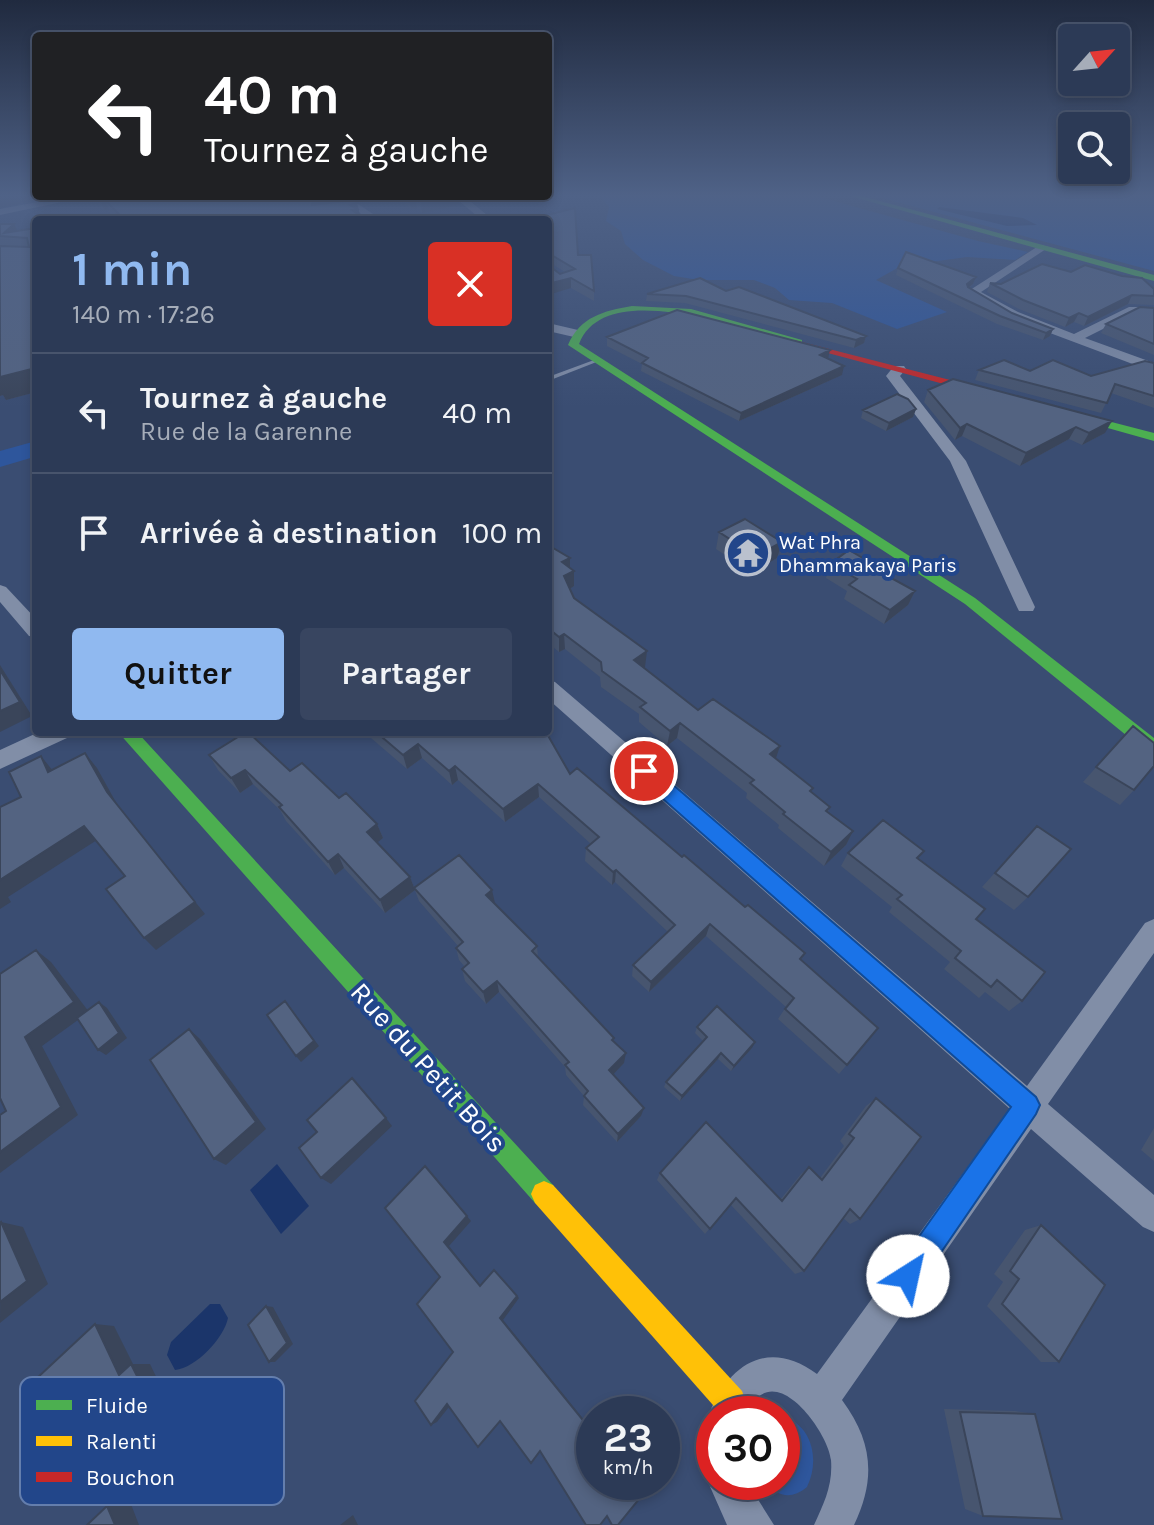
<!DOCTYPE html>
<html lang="fr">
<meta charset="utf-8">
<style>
:root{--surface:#2c3a56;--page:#384560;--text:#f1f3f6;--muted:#a6adb9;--line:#48546c;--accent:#90b9f0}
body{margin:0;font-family:Karla,sans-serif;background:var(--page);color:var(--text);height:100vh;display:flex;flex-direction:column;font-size:30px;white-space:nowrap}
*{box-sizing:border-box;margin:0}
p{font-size:26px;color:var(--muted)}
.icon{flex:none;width:44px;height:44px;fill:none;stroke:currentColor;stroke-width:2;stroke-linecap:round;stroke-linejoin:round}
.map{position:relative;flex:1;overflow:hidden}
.details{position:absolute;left:32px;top:216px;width:520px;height:520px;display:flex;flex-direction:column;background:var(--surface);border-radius:8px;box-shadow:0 4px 12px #0003,0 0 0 2px var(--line)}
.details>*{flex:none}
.top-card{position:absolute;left:32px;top:32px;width:520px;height:168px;border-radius:8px;box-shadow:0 4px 12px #0003,0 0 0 2px var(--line);background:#202124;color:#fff;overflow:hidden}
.needle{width:52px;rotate:63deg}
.tools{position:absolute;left:1058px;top:24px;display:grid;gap:16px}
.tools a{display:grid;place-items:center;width:72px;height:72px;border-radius:8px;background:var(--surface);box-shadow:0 4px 12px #0003,0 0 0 2px var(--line);font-size:40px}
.speed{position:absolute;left:576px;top:1396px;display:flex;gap:16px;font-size:40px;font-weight:700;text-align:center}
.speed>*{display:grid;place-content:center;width:104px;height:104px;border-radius:50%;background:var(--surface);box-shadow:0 4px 12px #0003,0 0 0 2px var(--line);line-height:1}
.speed small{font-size:20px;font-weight:400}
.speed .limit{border:12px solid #d22;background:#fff;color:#111}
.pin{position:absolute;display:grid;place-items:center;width:68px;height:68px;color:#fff;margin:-34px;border:4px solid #fff;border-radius:50%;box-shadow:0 2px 8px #0007}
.me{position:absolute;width:88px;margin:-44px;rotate:35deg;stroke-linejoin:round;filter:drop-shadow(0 0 6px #0008)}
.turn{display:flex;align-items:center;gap:28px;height:168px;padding:0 40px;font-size:36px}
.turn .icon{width:104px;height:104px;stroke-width:2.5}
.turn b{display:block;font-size:56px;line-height:68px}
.round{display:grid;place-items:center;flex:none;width:84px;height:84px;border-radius:8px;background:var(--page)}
.summary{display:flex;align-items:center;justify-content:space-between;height:136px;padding:0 40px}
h1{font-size:48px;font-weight:700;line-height:60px;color:var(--accent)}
.primary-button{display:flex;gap:16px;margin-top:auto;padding:16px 40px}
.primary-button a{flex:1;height:92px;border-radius:8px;background:var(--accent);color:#111;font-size:32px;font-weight:700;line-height:92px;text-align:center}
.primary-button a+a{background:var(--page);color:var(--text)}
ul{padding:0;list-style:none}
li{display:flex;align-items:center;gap:24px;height:120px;padding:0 40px;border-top:2px solid var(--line)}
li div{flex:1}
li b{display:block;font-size:30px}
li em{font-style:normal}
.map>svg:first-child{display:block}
.green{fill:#2e569c}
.water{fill:#1b356a}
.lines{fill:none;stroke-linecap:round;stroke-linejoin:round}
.lane{fill:#818ea7;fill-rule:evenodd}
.street{fill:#818ea7;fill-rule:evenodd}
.fast{fill:#4caf50;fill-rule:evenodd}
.slow{fill:#ffc107;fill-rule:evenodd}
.jam{fill:#c62828;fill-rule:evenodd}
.wall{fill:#47556f}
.shaded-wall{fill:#3a455a}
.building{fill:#536381;stroke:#3a455a;stroke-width:2}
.route{fill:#1a73e8;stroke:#114b97;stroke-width:2}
.labels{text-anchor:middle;stroke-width:8;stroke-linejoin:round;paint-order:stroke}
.far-poi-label{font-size:20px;fill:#fff;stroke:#22468a;text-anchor:start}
.near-street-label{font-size:28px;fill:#fff;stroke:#22468a}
.key{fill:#22468a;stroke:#647ead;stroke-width:2}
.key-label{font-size:22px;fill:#fff}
</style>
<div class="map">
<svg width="1154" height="1525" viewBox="0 0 1154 1525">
<rect width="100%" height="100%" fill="#3a4d72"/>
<!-- green -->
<path class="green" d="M598,194H809L978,241L1028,252L1015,260L967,257L901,266L876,280L947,312L897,329L832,303L789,300L775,288L754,280H699L674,276L643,260L625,244L621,231L606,221L609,207Z
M867,194H1154V271Z
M36,441V459L34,457L0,467V451Z
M782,1416C813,1425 820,1461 807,1487C791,1500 778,1497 765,1482H782Z"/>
<!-- water -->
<path class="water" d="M939,207L1023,218L1037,225L1007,226L937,209Z
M277,1164L309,1206L281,1234L250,1190Z
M210,1304H220L228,1318C224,1338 196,1368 175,1370L167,1355L171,1342Z"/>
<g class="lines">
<!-- lane -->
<path class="lane" d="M594,360L599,361L548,381V377Z"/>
<!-- street -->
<path class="street" d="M70,196H90L0,215V209Z
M335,196H346L382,220H370Z
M453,196H464L493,220H482Z
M1040,245L1049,247L981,292L1018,312L1074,334L1129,307H1154V315L1135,313L1085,338L1154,363V372L1010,318L967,292Z
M548,323L578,330L580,333L574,337L548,331Z
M894,366H904L906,369L900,376L966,461L1035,607L1033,611H1019L1017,607L950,461L886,376Z
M0,585L6,587L36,619V637L29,636L0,602Z
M548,680L555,682L1027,1086L1145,923L1154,919V953L1048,1104L1154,1195V1232L1143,1227L1031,1129L842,1400C873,1442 876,1479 854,1525H814C824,1503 833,1485 831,1460C829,1436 785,1371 757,1398C754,1402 751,1409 748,1414H714V1427L709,1414C729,1364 768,1338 817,1374L1010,1109L548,699Z
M39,732H70L67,738L0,769V750Z
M714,1468V1482H747L774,1525H727L708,1482Z"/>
<!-- fast -->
<path class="fast" d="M843,194H854L1154,275V281Z
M632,306L691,309L802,340V344L798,345C748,332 606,275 579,344L975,598L1154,738V755L1148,753L965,604L568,345C580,317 603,311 632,306Z
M1069,411L1154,433V441L1065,416L1063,414Z
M118,732H137L553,1185L557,1194L553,1203L544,1207L535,1203Z"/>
<!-- slow -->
<path class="slow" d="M544,1181L553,1185L742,1391L746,1402L742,1413H720L535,1203L531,1194L535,1185Z"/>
<!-- jam -->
<path class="jam" d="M794,340L993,391L995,393L985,395L794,344Z"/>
</g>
<!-- wall -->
<path class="wall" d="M91,196H343L344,201L357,203L360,215H111L109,210H104Z
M398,196H458L459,205L422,213L417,208L411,209Z
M548,220L578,255L594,291V301L571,288L560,274L565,272L549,262Z
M0,224L18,231L36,228V392L6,400L3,395L0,396Z
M898,268L976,277L973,284L969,288L1012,313L1053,329L1050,336L1043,340L997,324L896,275Z
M1071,272L1154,289V305L1128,304L1084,326L1074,322L1065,327L1019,309L987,292L990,283L1001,284Z
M726,291L866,336L864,343L854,348L685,303L646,301L647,294Z
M1154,308V355L1101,333L1106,324Z
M607,337L828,359L842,375L739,421L641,371L642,364L607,346Z
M1154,363V408L1111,393L1101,413L975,380L979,370L1030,371L1091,376Z
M928,390L1105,433L1082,445L1069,439L1020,466L962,436L955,440L924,402Z
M916,409L913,417L886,431L861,418L863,410Z
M719,532L777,558L752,573L716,549Z
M548,545L570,558V568L574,586L570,589L574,598L645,667L644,668L698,710L776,758L811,792L830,807L828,812L853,831L846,845L824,866L778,828L779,825L746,798L747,793L677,738L667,746L639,722V714L601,687L600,677L565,649L559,652L548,643Z
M830,564L883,570L882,573L915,591L908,605L884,624L844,599L847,591L826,578Z
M1133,726L1134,790L1120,805L1083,782Z
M364,732H546L570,774L682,857L805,953L801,960L878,1028L839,1074L778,1019L786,1007L706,936L649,992L632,976L633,965L668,932L615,882L612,885L585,861L586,848L591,844L539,797L505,822L458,780L452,785L422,758L407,769Z
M209,755L290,771L339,798L377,824L383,838L377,842L410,877L415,890L385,913L344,868L335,875L286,821L280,810L253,784L240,793L218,770Z
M1037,826L1028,897L1014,910L982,887Z
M848,853L919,859L976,919L1022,1001L1009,1011L985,992L979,998L944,969L950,962L889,912L892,907L841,866Z
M414,888L494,903L537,946L538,957L614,1041L624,1063L613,1074L641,1116L617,1142L583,1105L584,1096L566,1075L565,1067L499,992L486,1004L465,981L462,969L465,967L459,960L456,948L458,946L419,901Z
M697,1027L752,1048L731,1071L718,1059L680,1101L664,1087L666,1082L703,1041L695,1033Z
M876,1098L860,1219L850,1224L843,1218L804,1271L795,1274L730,1204L705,1234L657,1180L660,1173L780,1200L801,1174L809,1167L820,1178L844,1146L840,1141L866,1106Z
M1154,1128V1161L1141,1150Z
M1041,1225L1059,1362H1041L987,1306L1003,1282L994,1274L1025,1230Z
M944,1409L1015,1411L1035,1414L983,1516L965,1509Z"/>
<!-- shaded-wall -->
<path class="shaded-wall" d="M0,194H36V196H56L0,208Z
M99,196H191L105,200L109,210H104Z
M327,196H343L345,210L312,205L313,199Z
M409,196H415L417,208L411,209Z
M420,196H458L459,205L422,213Z
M474,196H497L475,201Z
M357,203L361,220H353L350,205Z
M14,224L21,238L4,233Z
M976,277L973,284L964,291L967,284Z
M571,278V288L548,295V284Z
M1132,295L1128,304L1084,326L1088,317Z
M1079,313L1074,322L1065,327L1069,318Z
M1053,329L1050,336L1043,340L1046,333Z
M866,336L864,343L854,348L856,340Z
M830,350L828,359L820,355Z
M844,366L842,375L739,421L741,413Z
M32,369L36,375V392L6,400L3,395L0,396V377Z
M916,409L913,417L886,431L889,423Z
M1112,421L1105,433L1082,445L1089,433Z
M967,424L962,436L955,440L960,428Z
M1076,427L1069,439L1020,466L1026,453Z
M782,542L777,558L752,573L756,556Z
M570,558V573L574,571V586L565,592L562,562Z
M915,591L908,605L884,624L890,610Z
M564,634L565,649L559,652V637Z
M647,651L645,667L632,676L634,660Z
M0,665L32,716L0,732Z
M680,723L677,738L667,746L670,731Z
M418,744L422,758L407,769L403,755Z
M780,746L775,761L770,754Z
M85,753L97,768L118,806L205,914L156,950L144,938Z
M41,756L53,771L48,772Z
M455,766L458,780L452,785L449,771Z
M245,770L253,784L240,793L231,778Z
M538,784L539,797L505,822L503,809Z
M377,824L383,838L373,846L367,832Z
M84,826L97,840L8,897L11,902L0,909V880Z
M853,831L846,845L824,866L831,852Z
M338,854L344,868L335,875L328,862Z
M616,870L615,882L612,885L613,872Z
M410,877L415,890L385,913L380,900Z
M492,890L495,903L486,895Z
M710,924L706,936L649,992L651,982Z
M36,950L51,962L89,1012L42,1046L78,1115L0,1173V1152L25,1037Z
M497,981L499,992L486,1004L483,992Z
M285,1001L319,1046L301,1062L296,1056Z
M99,1002L107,1008L127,1038L106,1055L98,1050Z
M189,1029L200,1039L266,1129L226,1165L214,1159Z
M755,1042L752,1048L731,1071L734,1066Z
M626,1053L624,1063L608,1080L609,1070Z
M721,1053L718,1059L680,1101L682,1096Z
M644,1108L641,1116L617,1142L618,1134Z
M386,1118L392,1126L331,1184L321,1178Z
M467,1216L471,1221L449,1246L483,1289L480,1286L444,1242Z
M1,1222L23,1227L48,1284L0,1323Z
M494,1270L519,1298L503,1320L589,1426L590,1429L500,1318Z
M266,1306L273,1307L293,1344L275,1362H269Z
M95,1324L114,1326L133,1364H150L162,1389L94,1456L72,1461L119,1375Z
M453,1402L437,1422L431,1425L447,1404Z
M129,1499L139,1525H115L107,1506Z
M353,1515L358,1525H340Z"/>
<!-- building -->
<path class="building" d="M153,196H327L313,199L312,205L353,200L357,203L350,205L357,209L352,210L367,220H87L119,214L105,200Z
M575,208L578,255H591L594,291L571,278L548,284V265L560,274L575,269L548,253V220H527Z
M0,224H14L4,233L36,228V375L32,369L0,377V246L29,247L27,238L0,236Z
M906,252L976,277L967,284L968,287L1012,313L1053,329L1046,333L1000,316L898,268Z
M1042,264L1071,272L1085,265L1122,276L1142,278L1154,289V296L1132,295L1088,317L1079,313L1069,318L1023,300L990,283L1001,284Z
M700,278L726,291L739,287L866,336L856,340L686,296L647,294Z
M1140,307L1154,308V344L1106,324Z
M677,310L830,350L820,355L844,366L741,413L642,363L648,358L607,337Z
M1004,360L1030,371L1053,360L1091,376L1145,361L1154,363V396L1115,384L1107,403L979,370Z
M953,379L1112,421L1089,433L1076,427L1026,453L967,424L960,428L928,390Z
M897,394L908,399L916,409L889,423L863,410Z
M745,519L782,542L756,556L719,532Z
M548,545L570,558L562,562L574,571L564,576L574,598L647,651L634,660L698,710L713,699L780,746L770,754L813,788L810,791L830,807L826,811L853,831L831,852L783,814L785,812L750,783L754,780L680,723L670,731L640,707L646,703L602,671L601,662L564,634L559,637L548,628Z
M849,550L883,570L880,572L915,591L890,610L849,585L857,579L830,564Z
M0,670L20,702L0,711Z
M1133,726L1154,743V766L1134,790L1096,767Z
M246,732H248L290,771L302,763L339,798L346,793L377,824L367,832L410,877L380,900L338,854L328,862L279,807L282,805L245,770L231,778L209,755Z
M376,732H546L570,774L577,768L682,857L684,855L745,907L748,905L805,953L800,959L878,1028L847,1065L785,1009L794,998L710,924L651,982L633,965L675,925L616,870L613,872L586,848L599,837L538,784L503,809L455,766L449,771L418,744L403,755Z
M85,753L107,792L195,902L144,938L106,889L125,876L84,826L0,880V807L21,797L9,772L41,756L48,772Z
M883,820L924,851L917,858L985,909L976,919L1045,972L1022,1001L997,980L991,987L955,958L961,951L897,899L902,895L848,853Z
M1037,826L1071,849L1028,897L995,873Z
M459,855L492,890L486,895L537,946L532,951L614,1038L612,1040L626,1053L609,1070L644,1108L618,1134L584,1096L588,1091L565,1065L569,1062L497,981L483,992L462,969L469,963L456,948L463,942L414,888Z
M36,950L74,1002L25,1037L61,1107L0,1152V1115L6,1111L0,1098V974Z
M285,1001L314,1041L296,1056L267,1015Z
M99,1002L119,1033L98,1050L77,1018Z
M717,1006L755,1042L734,1066L721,1053L682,1096L666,1082L707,1037L697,1027Z
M189,1029L256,1122L214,1159L150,1060Z
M352,1078L386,1118L321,1178L299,1148L317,1132L307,1120Z
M876,1098L921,1137L860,1219L850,1209L804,1271L736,1198L710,1229L660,1173L706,1122L782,1201L809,1167L822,1180L854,1138L849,1134Z
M425,1166L467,1216L444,1242L480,1286L494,1270L517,1296L500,1318L590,1429L594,1424V1482H635L633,1485L640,1498L618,1525H612L607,1516L600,1525H586L540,1451L531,1463L500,1421L478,1447L447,1404L431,1425L415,1401L453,1352L417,1304L440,1277L385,1208Z
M1,1222L27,1281L0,1302V1223Z
M1041,1225L1105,1285L1059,1362L1002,1304L1019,1279L1010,1271Z
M266,1306L287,1343L269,1362L248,1325Z
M95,1324L119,1375L131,1364L144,1390L72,1461L60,1436L50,1434L41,1412L44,1399L36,1379Z
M960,1412L1035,1414L1062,1519L983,1516Z
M107,1506L115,1525H87Z"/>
<!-- sky -->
<linearGradient id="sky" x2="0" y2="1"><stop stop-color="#202a3f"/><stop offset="0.48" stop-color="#4f6287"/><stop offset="1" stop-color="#4f6287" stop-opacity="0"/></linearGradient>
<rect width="1154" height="407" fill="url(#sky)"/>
<!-- route -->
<path class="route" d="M644,763L650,765L1036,1097L1040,1105L1036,1114L918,1286L908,1290L898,1286L894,1276L898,1266L1011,1107L637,776L635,771L637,765Z"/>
<!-- icons -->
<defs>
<g id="temple-ring" transform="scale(2.3)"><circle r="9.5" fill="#22468a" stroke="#bac1ce" stroke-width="1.5"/><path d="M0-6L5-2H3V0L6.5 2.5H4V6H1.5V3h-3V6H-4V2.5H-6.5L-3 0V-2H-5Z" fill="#bac1ce"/></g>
</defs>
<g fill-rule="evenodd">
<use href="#temple-ring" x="748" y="553"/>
</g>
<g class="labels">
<!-- far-poi labels -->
<g class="far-poi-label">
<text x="779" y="549">Wat Phra<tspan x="779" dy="23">Dhammakaya Paris</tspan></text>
</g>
<!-- near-street labels -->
<g class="near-street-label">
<text transform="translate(429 1067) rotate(48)" y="10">Rue du Petit Bois</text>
</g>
</g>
<!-- legend -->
<rect x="20" y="1377" width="264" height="128" rx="12" class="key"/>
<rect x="36" y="1400" width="36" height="10" fill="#4caf50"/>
<rect x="36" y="1436" width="36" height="10" fill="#ffc107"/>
<rect x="36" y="1472" width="36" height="10" fill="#c62828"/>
<g class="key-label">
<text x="86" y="1413">Fluide</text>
<text x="86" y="1449">Ralenti</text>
<text x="86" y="1485">Bouchon</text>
</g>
</svg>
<div class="tools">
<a><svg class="needle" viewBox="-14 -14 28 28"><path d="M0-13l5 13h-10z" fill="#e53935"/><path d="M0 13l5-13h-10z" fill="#a6adb9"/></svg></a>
<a><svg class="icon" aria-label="search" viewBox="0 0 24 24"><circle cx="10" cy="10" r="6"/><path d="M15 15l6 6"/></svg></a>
</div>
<div class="speed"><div>23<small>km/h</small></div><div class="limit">30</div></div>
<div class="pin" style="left:644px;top:771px;background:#d93025"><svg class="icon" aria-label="arrive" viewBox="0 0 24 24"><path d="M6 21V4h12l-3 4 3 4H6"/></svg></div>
<svg class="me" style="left:908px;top:1276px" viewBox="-20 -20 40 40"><circle r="19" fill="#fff"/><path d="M0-13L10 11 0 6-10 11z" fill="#1a73e8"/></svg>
<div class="top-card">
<div class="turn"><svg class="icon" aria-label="left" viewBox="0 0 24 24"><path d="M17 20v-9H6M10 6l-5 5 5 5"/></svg><div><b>40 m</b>Tournez à gauche</div></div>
</div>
<section class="details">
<div class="summary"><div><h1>1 min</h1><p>140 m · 17:26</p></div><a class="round" style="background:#d93025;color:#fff"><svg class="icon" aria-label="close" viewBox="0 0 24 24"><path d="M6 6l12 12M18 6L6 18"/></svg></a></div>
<ul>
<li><svg class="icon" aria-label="left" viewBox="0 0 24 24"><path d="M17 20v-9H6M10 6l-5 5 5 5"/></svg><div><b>Tournez à gauche</b><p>Rue de la Garenne</p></div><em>40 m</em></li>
<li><svg class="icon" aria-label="arrive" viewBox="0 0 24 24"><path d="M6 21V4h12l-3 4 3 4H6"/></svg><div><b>Arrivée à destination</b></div><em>100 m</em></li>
</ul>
<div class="primary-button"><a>Quitter</a><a>Partager</a></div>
</section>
</div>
